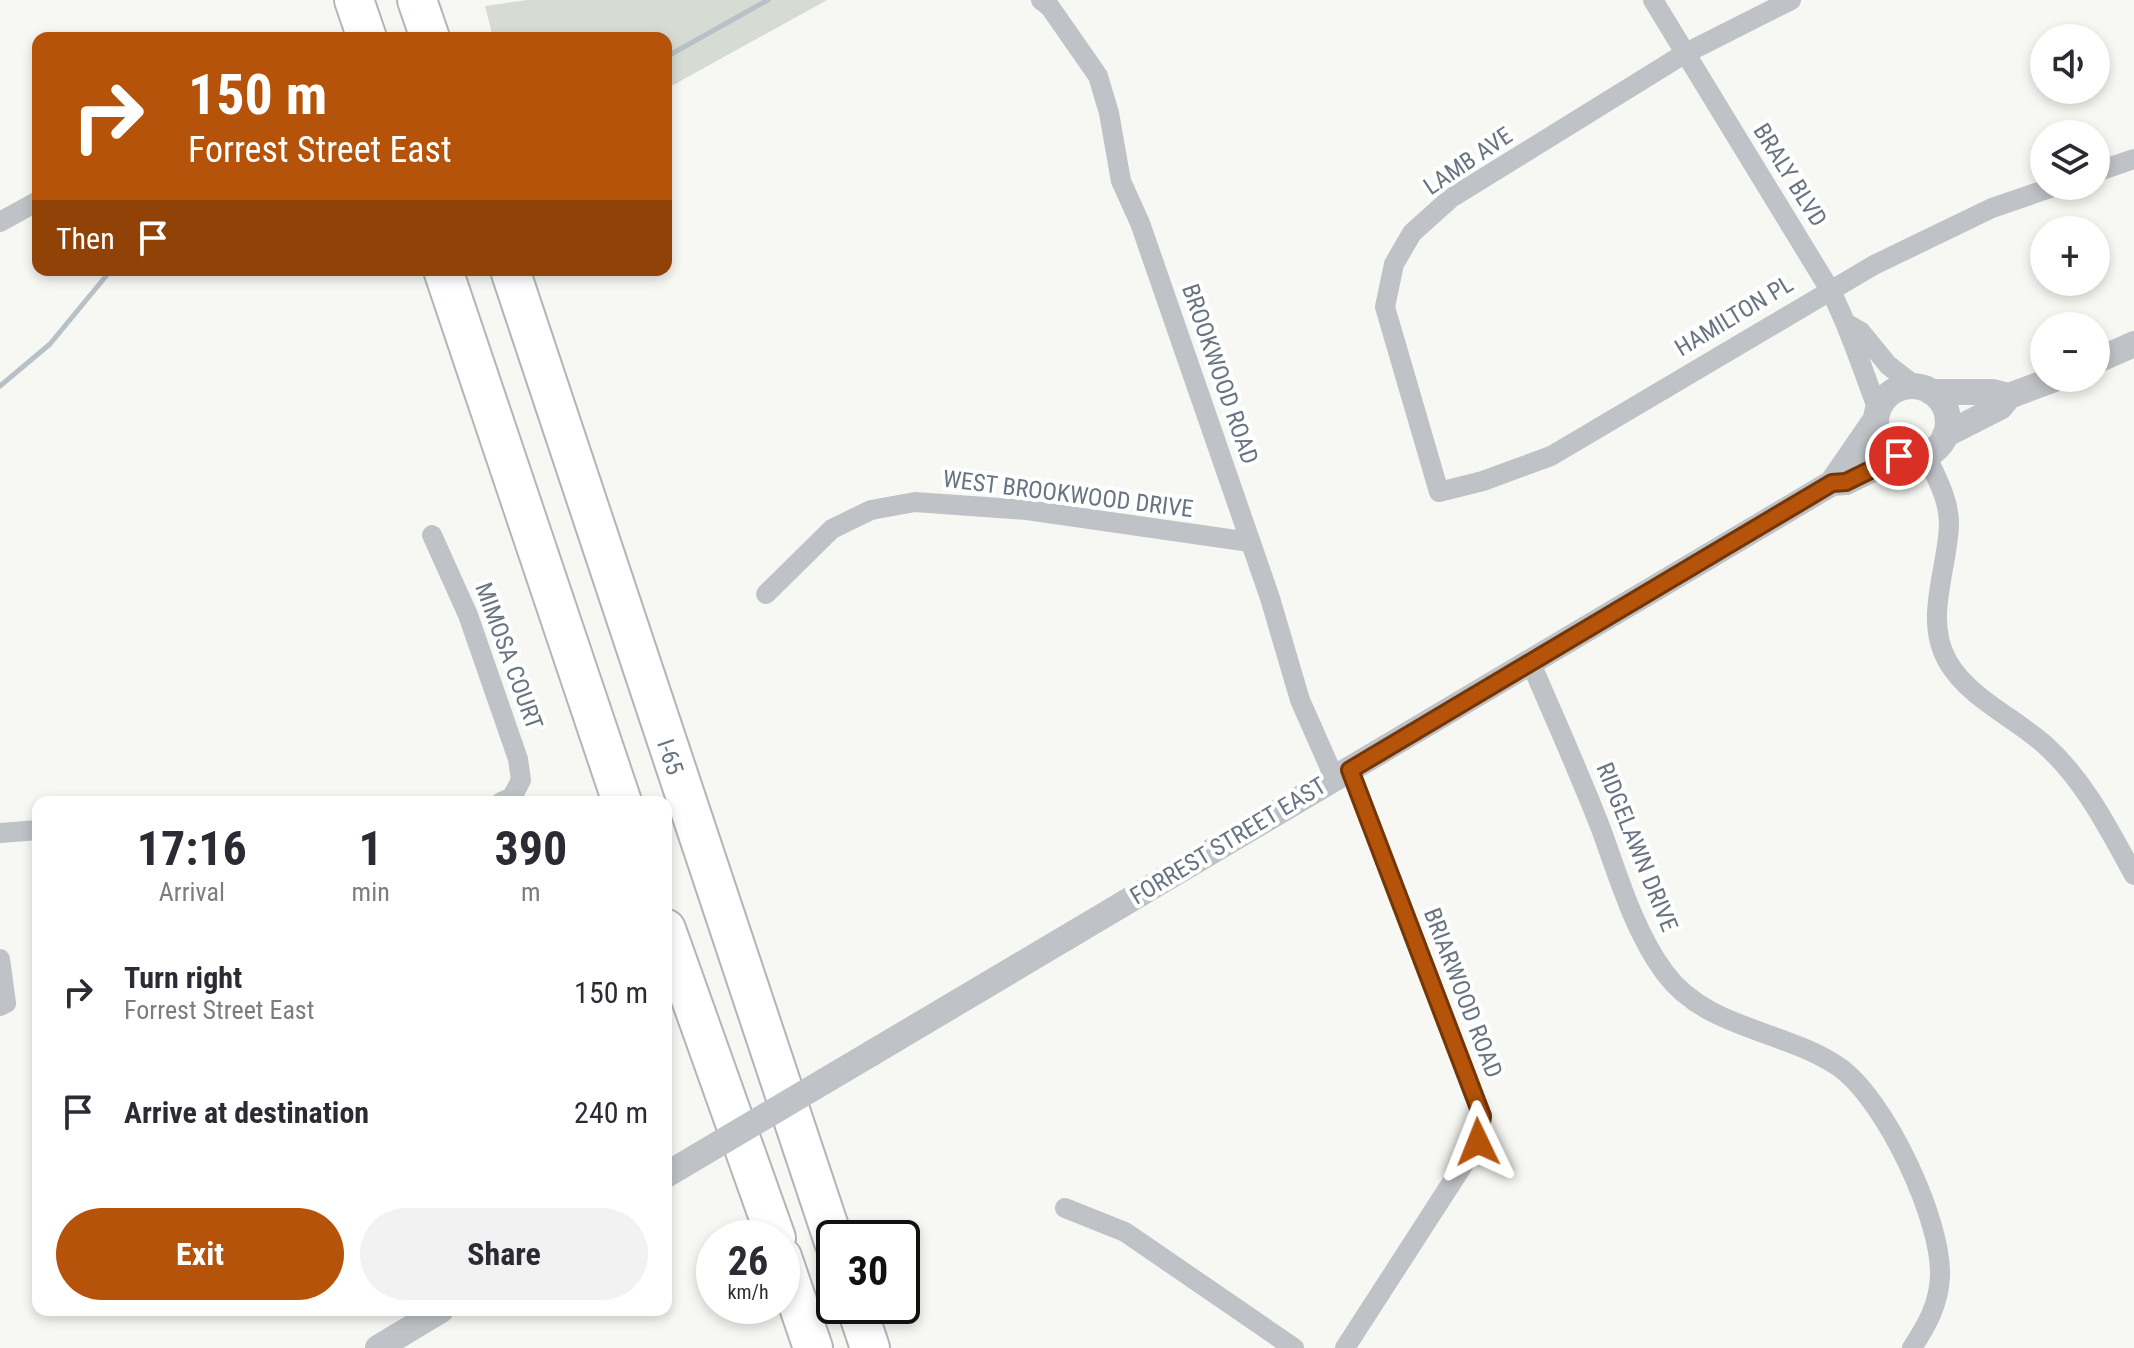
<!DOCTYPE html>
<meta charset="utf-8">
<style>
:root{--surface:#fff;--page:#f2f2f3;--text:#2b2b33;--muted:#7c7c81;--accent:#b45309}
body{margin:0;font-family:"Roboto Condensed",sans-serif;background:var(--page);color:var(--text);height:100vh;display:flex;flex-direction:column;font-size:30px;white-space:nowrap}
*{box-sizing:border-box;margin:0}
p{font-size:26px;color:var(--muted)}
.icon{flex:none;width:44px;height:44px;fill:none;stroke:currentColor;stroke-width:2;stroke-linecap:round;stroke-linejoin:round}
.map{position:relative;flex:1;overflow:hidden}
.panel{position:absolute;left:32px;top:796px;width:640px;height:520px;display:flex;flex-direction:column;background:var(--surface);border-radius:16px;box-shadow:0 4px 12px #0003}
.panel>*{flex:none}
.hud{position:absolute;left:32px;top:32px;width:640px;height:244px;border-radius:16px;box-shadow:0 4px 12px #0003;background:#b45309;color:#fff;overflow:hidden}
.tools{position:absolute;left:2030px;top:24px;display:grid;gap:16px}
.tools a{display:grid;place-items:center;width:80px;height:80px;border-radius:50%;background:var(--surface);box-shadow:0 4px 12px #0003;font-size:40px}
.speed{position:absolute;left:696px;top:1220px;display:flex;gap:16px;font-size:40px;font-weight:700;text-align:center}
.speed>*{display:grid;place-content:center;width:104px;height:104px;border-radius:50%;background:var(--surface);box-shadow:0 4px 12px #0003;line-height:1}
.speed small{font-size:20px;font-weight:400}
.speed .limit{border:4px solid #111;border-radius:12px;background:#fff;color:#111}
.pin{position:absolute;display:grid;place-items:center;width:68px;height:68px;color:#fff;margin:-34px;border:4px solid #fff;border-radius:50%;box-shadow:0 2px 8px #0007}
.me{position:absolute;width:88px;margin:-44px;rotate:358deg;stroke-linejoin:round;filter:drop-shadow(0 0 6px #0008)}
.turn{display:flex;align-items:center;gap:28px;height:168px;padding:0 24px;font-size:36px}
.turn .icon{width:104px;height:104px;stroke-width:2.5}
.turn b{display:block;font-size:56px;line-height:68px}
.then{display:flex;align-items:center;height:76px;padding:0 24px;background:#0003;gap:16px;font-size:30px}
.eta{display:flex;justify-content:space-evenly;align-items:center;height:136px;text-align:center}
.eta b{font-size:48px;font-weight:700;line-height:56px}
.action{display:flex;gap:16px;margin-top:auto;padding:16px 24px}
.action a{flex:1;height:92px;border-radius:48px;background:var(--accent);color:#fff;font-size:32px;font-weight:700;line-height:92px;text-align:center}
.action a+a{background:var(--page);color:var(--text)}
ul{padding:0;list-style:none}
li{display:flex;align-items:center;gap:24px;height:120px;padding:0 24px}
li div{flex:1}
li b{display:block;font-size:30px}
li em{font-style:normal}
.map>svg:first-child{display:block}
.green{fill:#d6dbd4}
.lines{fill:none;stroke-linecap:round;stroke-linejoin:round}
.stream{stroke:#b8c1c6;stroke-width:5}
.motorway-casing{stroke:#b2b5b9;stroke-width:42}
.minor{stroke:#bfc2c6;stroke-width:20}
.tertiary{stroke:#bfc2c6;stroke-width:26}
.motorway{stroke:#fff;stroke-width:38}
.tertiary-bridge{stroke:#bfc2c6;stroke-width:26}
.route-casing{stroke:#753606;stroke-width:20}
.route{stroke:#b45309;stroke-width:14}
.labels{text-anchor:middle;stroke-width:8;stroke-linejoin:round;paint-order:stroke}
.street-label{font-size:24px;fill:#697482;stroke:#fff}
</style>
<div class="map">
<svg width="2134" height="1348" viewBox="0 0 2134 1348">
<rect width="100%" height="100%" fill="#f7f7f4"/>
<!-- green -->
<path class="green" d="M527,0H827L666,89V38H493L485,6Z"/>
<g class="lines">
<!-- stream -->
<path class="stream" d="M666,57L768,0
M0,386L50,344L111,270"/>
<!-- motorway casing -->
<g class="motorway-casing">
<path id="motorway" d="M354,0L367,38
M417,0L430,38
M443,270L622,802
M510,270L834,1242
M666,929L776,1238
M782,1257L813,1348
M856,1306L870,1348"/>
</g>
<!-- minor -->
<path class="minor" d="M1041,0L1050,7L1098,76L1109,113L1121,181L1140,223L1270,598L1300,700L1334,777
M1653,0L1830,290C1850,328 1862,369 1878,410
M1791,0L1684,54L1451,198L1412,233L1394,264L1385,307L1439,492L1483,481L1551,456L1874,265L1992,208L2056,186
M2096,172L2134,159
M0,222L38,201
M1849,325L1861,332L1888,365L1915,386
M1926,455C1936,477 1949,499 1949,524C1948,569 1923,619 1948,662C1969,698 2015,718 2045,745C2085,781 2108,828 2134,875
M432,535L468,615L518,759L521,780L512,797L501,802
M766,594L832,529L871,510L915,502L1027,510L1250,542
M1530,661C1554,717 1579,772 1601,829C1619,878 1634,931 1665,973C1706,1029 1785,1030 1839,1067C1885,1099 1942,1220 1940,1276C1939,1304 1927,1325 1912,1348
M0,833L38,830
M0,959L6,1003L0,1006
M1065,1208L1125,1232L1294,1348
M1345,1348L1478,1142L1482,1116L1350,770"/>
<!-- tertiary -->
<path class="tertiary" d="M2096,361L2134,344
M1876 422a36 36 0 1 1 72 0a36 36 0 1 1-72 0Z
M1931,392H1993L2009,396L2057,378
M1945,435L2000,407L2009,396
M1832,483L1876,419
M872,1053L1832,483L1846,482L1899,456
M378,1348L441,1310"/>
<!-- motorway -->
<use href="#motorway" class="motorway"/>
<!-- tertiary-bridge -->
<path class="tertiary-bridge" d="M666,1175L872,1053"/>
</g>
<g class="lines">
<!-- route casing -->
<g class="route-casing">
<path id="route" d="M1478,1142L1482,1116L1350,770L1832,483L1846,482L1899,456"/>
</g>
<!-- route -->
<use href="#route" class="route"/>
</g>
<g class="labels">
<!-- street labels -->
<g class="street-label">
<text transform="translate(1468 161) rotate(-34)" y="8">LAMB AVE</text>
<text transform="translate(1790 175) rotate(58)" y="8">BRALY BLVD</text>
<text transform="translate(1734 316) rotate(-31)" y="8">HAMILTON PL</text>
<text transform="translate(1220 374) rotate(71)" y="8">BROOKWOOD ROAD</text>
<text transform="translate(1068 494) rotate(7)" y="8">WEST BROOKWOOD DRIVE</text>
<text transform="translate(509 656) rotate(70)" y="8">MIMOSA COURT</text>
<text transform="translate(670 757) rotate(71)" y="8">I-65</text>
<text transform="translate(1228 841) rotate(-31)" y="8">FORREST STREET EAST</text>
<text transform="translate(1637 847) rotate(68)" y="8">RIDGELAWN DRIVE</text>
<text transform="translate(1463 993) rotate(69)" y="8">BRIARWOOD ROAD</text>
</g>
</g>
</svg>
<div class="tools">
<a><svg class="icon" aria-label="sound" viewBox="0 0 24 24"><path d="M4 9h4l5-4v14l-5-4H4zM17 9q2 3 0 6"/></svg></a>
<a><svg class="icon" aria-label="layers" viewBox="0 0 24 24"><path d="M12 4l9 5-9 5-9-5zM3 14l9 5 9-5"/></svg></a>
<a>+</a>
<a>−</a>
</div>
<div class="speed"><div>26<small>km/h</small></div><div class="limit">30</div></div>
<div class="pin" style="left:1899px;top:456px;background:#d93025"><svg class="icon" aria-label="arrive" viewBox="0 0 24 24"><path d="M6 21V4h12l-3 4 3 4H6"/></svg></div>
<svg class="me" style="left:1478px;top:1142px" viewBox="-20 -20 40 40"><path d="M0-17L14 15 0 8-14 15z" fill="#b45309" stroke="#fff" stroke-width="4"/></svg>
<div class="hud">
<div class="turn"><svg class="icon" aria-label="right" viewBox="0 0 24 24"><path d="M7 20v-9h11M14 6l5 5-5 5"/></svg><div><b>150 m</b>Forrest Street East</div></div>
<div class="then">Then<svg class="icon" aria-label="arrive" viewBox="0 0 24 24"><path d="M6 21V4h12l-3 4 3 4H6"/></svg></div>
</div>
<section class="panel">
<div class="eta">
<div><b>17:16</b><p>Arrival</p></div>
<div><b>1</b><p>min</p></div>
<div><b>390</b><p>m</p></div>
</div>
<ul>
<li><svg class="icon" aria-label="right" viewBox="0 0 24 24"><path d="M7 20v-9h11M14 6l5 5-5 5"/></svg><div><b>Turn right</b><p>Forrest Street East</p></div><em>150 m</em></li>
<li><svg class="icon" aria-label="arrive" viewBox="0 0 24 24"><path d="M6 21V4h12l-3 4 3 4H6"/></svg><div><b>Arrive at destination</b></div><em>240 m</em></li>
</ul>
<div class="action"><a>Exit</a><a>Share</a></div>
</section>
</div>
